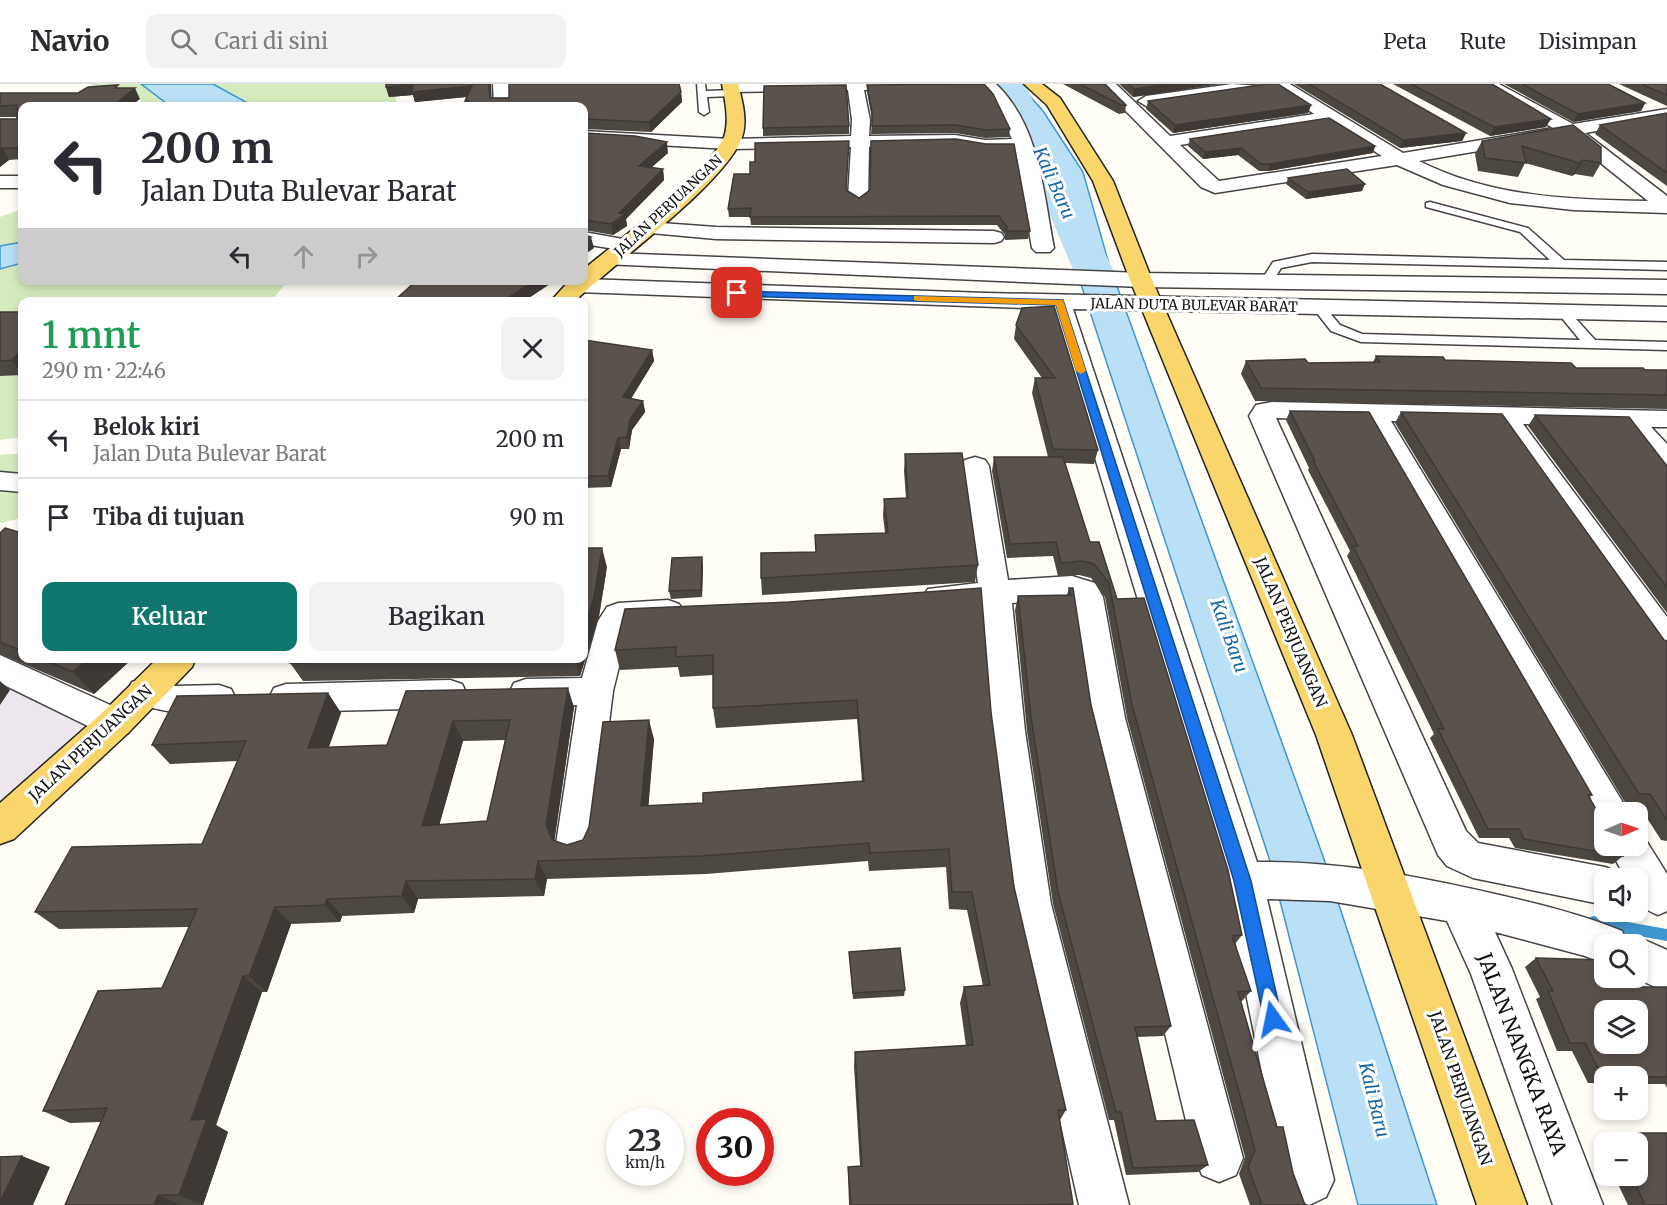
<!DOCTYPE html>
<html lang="id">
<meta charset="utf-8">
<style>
:root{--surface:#fff;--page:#f2f2f3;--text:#2b2b33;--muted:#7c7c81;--line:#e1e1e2;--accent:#0f766e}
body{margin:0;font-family:Merriweather,serif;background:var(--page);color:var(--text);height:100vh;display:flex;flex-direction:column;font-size:22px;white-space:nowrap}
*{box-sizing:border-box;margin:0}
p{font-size:20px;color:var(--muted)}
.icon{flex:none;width:33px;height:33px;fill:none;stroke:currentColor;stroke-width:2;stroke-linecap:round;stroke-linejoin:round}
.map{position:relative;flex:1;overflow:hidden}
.side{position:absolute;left:18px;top:213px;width:570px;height:366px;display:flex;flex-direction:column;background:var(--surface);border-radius:12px;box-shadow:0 3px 9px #0003}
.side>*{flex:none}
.top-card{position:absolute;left:18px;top:18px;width:570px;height:183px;border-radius:12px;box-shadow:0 3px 9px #0003;background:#fff;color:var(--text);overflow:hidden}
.needle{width:39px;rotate:88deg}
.buttons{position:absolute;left:1594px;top:718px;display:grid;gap:12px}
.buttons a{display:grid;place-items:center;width:54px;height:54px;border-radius:12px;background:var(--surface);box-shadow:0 3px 9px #0003;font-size:30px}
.speed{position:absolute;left:606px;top:1024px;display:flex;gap:12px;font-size:30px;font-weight:700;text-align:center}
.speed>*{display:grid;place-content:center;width:78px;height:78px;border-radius:50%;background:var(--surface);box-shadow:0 3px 9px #0003;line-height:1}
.speed small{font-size:15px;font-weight:400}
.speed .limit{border:9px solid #d22;background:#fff;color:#111}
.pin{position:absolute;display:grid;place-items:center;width:51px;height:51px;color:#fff;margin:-26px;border-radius:12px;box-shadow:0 3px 9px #0006}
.me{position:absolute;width:66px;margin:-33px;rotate:348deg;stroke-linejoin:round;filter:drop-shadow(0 0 4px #0008)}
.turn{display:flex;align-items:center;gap:21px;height:126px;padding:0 24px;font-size:27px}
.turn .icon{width:78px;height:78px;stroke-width:2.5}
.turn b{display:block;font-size:42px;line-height:51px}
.lanes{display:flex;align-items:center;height:57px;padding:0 24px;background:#0003;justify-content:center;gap:30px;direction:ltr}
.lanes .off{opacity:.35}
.round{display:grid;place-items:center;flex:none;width:63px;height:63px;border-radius:12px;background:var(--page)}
.summary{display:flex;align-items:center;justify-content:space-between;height:102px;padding:0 24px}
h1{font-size:36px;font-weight:600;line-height:45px;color:#1e9e55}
.primary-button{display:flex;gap:12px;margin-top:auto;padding:12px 24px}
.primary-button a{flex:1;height:69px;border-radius:12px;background:var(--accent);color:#fff;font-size:24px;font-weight:600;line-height:69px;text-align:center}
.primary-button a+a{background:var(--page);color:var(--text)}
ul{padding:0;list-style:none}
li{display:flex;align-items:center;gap:18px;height:78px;padding:0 24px;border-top:2px solid var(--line)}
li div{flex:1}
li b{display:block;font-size:22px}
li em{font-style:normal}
header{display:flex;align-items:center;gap:36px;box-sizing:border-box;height:84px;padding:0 30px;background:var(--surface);border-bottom:2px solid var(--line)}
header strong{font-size:28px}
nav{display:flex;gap:33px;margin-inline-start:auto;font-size:21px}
.search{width:420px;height:54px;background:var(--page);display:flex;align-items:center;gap:15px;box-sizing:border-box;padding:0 21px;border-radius:12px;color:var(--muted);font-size:22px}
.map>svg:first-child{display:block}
.industrial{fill:#eee6ef}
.green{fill:#d5ebbd}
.water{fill:#b9e0f7;stroke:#3f96cf;stroke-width:1.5}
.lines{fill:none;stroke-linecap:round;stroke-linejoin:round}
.stream{fill:#3f96cf;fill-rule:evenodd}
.river{fill:#b9e0f7;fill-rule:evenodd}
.lane-casing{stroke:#444;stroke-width:3}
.street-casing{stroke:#444;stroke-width:3}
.primary-casing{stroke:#222;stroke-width:3}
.lane{fill:#fff;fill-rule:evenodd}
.street{fill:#fff;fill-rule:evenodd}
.primary{fill:#f9d66b;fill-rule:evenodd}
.wall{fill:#4d4742;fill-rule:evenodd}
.shaded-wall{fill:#3f3936}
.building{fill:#5a524d;stroke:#3f3936;stroke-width:1.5;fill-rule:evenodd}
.route{fill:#1a73e8;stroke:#114b97;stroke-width:1.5}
.slow{fill:#f59e0b}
.labels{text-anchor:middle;stroke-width:6;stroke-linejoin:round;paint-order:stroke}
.far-street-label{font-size:14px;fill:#111;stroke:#fff}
.street-label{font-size:16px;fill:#111;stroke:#fff}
.water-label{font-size:18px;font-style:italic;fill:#1768a6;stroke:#fff}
.near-street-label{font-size:20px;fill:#111;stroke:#fff}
</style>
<header>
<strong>Navio</strong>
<div class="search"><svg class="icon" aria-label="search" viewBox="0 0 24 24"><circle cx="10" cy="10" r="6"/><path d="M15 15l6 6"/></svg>Cari di sini</div>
<nav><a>Peta</a><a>Rute</a><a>Disimpan</a></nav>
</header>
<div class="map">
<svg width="1667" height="1121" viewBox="0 0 1667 1121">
<rect width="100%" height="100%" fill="#fffdf5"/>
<!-- industrial -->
<path class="industrial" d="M0,583L115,639L0,743Z"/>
<!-- green -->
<path class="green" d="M89,0H141L170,22H141L140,15Z
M213,0H392L398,22H253Z
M22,125V158L0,162V133Z
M22,179V196L288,197L271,217L22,218V353L0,356V185Z
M22,369V434L0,439V371Z"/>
<!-- water -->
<path class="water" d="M141,0H213L253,22H170Z
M1010,0H1019L1043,27L1083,88L1109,180L1324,775L1437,1121H1358L1269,774L1075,182C1061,115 1052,57 1010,0Z
M22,158V179L0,185V162Z"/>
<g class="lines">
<!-- stream -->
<path class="stream" d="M1593,832L1667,845V857L1593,844L1588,842L1586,838L1588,834Z"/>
<!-- river -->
<path class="river" d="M995,0H1025L1114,188L1108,197L1094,200L1080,197L1074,188Z"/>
<!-- lane casing -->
<g class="lane-casing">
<path id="lane" d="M697,0H705L706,7L733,6L737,9L733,12L707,13L709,28L704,31L699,28Z
M1430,118L1528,144L1564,176L1667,178V186L1312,178L1281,184L1271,200L1261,197L1273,178L1312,170L1550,176L1520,148L1426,123V119Z
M1319,220L1323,221L1340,241L1362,250L1580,256L1557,228L1563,224L1567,225L1595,256L1667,258V266L1361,258L1331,247L1313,224Z"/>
</g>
<!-- street casing -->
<g class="street-casing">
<path id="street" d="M493,0H509L510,22H494Z
M725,0H943L935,5L864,6L870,36L869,52L955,51L985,56L1012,55L994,17L979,0H996C1040,42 1043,108 1054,164L1050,168H1036L1032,164L1015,66H985L955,61L869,63L868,114L858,120L848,114L851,63L730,65L584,57V47L730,55L851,52L852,36L848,6L731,8L725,6L723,3Z
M1099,0H1116L1170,52L1314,30L1271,0H1290L1403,69L1553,44L1479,0H1499L1573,40L1667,25V35L1585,49L1667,112V129L1573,126L1510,119L1443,101L1397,81L1215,109L1201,103ZM1327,38L1382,72L1219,97L1180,61ZM1567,52L1648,117C1570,116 1490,113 1419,77Z
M1232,0L1261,2L1253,7L1146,22L1138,17L1146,12Z
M0,92H22V104H0Z
M647,138L716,143L994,147L1001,149L1004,153L1001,157L994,159L716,155L640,148L637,144L640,140Z
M584,148L634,157L638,161L634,165L627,167L584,160Z
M611,169L1141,189L1667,196V210L1141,203L603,180L600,175L603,170Z
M584,195L986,209L1667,223V237L1073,225L1257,778C1338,777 1417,792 1495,810C1538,820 1581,830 1622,847L1627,858L1638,853L1667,866V908L1635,894H1638V861H1605V880L1585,872L1495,848L1512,885L1603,1121H1553L1471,890L1447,837L1330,817L1267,815L1334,1096L1326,1113L1309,1121L1292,1113L1284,1096L1223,797L1050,225L577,208L569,206L566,201L569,196Z
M1272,318L1667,327V343H1651L1667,360V386L1657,383L1622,342L1523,340L1667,533V569L1655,566L1496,339L1391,337L1622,717L1628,729H1605V744L1596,741L1365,336L1276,334L1466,747L1478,759L1605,783L1619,789L1622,795H1605V821L1473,794L1447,782L1438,771L1249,332L1256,321Z
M975,373L985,376L989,382L1008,496L1072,492L1095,499L1103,513L1125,634L1243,1074L1236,1091L1219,1098L1202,1091L1195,1074L1089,634L1071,514L1012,519L1025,647L1051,820L1129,1121H1079L1011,820L989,647L980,521L939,524L928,521L923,513L928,505L978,499L961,382L965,376Z
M0,388L22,390V408L0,406Z
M668,516L679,520L684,528L679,536L668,540L629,542L613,607L594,760L589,772L575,777L561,772L556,760L577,621L526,623L514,619L509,609L514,599L526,595L582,594L598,537L607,523L618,519Z
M0,571L128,629L133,639L128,649L115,653L102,649L0,599Z
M144,594L176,602L219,601L231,605L236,615L231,625C198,635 164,628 132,618L127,608L132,598Z
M450,596L462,600L467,610L462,620L450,624L286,628L274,624L269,614L274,604L286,600Z
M1638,748L1642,750L1667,790V827L1658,831C1636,822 1638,817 1638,795H1626L1608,762H1638Z"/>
</g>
<!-- primary casing -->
<g class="primary-casing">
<path id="primary" d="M722,0H738C742,16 747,34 743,50C732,95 611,181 574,218H550L570,196H584V185C613,161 717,82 725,50C729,34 725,16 722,0Z
M1024,0H1042L1060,14L1113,97L1152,196L1352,651L1527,1121H1477L1316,651L1130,196L1093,97L1047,21Z
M158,574H196L192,583L128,649L14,755L0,760V719L102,629Z"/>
</g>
<!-- lane -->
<use href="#lane" class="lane"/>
<!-- street -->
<use href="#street" class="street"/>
<!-- primary -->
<use href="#primary" class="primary"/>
</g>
<!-- wall -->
<path class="wall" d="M1063,0H1105L1126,21L1125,29L1119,30Z
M1119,0H1220L1133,13Z
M1294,0H1380L1466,49L1462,57L1400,64Z
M1393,0H1492L1546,43L1490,52Z
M1504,0H1608L1645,19L1641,27L1573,38Z
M1619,0H1667V22Z
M867,1L1010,45L1009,53L985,54L955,49L871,50L872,35L867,8Z
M386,3L492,14L681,8L682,18L651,48L584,45V22H467L465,17L467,13L415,18L413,11L389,13Z
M120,4L140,15L22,22V75L9,76L0,83V35H17V33H0V9H78Z
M1148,17L1311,21L1308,29L1173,49L1146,25Z
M1667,29V102L1595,50L1600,41Z
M1573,41L1601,79L1593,93L1575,90L1572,92L1525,79L1518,93L1478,87L1475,70L1482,57Z
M849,42V50L763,52V44Z
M584,49L668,69L651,84L663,85L664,96L626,135L627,142L613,151L584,146Z
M1190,55L1375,62L1373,69L1268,87H1259L1238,71L1203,75L1188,62Z
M871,57L1030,147L1028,155L1005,156V151L997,141H751L750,133H729L728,125L750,90L755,78L846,106L859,114L870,106Z
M1288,94L1362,107L1306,115L1286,100Z
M1022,224L1098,366L1094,380L1065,379L1090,458L1117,515L1242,851L1235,860L1251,907L1242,917H1241L1277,1043L1293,1089L1305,1121H1250L1239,1090L1245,1073L1127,634L1105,513L1091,494L1079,491L1058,492L1053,472L1007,474L992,387L994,373H1048L1032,309L1035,294H1042L1014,255L1016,241Z
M0,228H22V291L0,292Z
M584,256L652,266L654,277L631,315L643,317L645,328L632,346L629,365H621L611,403L584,404Z
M1376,272L1576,284L1667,286V325L1255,317L1241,290L1246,277L1308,279L1373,278Z
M1290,327L1592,711L1589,714L1623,772L1613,780L1515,764L1509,754H1479L1430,654L1434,650L1347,472L1350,467L1308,386L1309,384L1286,336Z
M1401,328L1664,556L1667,557V757L1661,756L1638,720H1626L1395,339Z
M1535,331L1667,382V529L1528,342Z
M905,370L978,481L975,498L762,511L761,494L885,449L883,432L884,415L906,414L904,387Z
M0,449H22V574H133L94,610L0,570Z
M703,481L702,513L671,515L669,507Z
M607,483L599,532L580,592L303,597L290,579L292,574H584Z
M1069,504H1073L1091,621L1171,942L1163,952L1137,953L1156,1037L1208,1081L1198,1088L1126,1091L1114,1036H1109L1053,820L1027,647L1015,526L1018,512L1067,511Z
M625,525L991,628L1014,803L1066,1026L1060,1036L1073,1120L1072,1121H849L848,1093V1083L860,1082L854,982L855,968L966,962L960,919L964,903L983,902L967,826L949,825L946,783L869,787L868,777L706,790L547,795L544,812L418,815L414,829L342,832L340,838L291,840L267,908H262L216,1041L228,1048L203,1121H65L101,1038L70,1039L43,1027L162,904L189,843L59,845L35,828L202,760L238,677L170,680L152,661L328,609L341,629L329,663L387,661L406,607L574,623L554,757L567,761L583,756L654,655L648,722L703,719L862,697L857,635L716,644L713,624V591L680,593L678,583L620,586L615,566ZM505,656L487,737L439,741L463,657Z
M849,868L905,906L904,912L853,915Z
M1536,874L1635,903H1667V1004L1665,1000H1638V993H1605V999H1588L1572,967H1557L1536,915L1540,913L1525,883Z
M1612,1049H1667V1121H1628L1614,1092H1638V1059H1605V1071L1598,1055Z"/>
<!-- shaded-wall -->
<path class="shaded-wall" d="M489,0H491L492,22L490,14Z
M1167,0H1220L1133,13L1134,5Z
M413,1L472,2L475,12L415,18L413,11L389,13L386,3Z
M135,4L140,15L131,22H113Z
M681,8L682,18L651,48L649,38Z
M1645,19L1641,27L1573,38L1578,30Z
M1311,21L1308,29L1173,49L1175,41Z
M1551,35L1546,43L1490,52L1494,43Z
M1466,49L1462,57L1400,64L1403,56Z
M667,58L668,69L640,93L639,82Z
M1375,62L1373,69L1268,87L1270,80Z
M2,64L9,76L0,83V66Z
M1241,64L1238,71L1203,75L1205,68Z
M1583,76L1575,90L1572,92L1579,79Z
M663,85L664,96L626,135L627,142L613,151L611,140L619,129Z
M1365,100L1362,107L1306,115L1308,108Z
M591,153L594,164L584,171V158Z
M535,196H556L523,218H502Z
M22,266V290L12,276Z
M652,266L654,277L625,324L623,313Z
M643,317L645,328L632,346L629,365L627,353L630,335Z
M618,354L621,365L611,403L608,392Z
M602,464L607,483L599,532L580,592L575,574H584V545Z
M702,473L703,481L702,513L701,506Z
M89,574H133L94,610L73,588Z
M0,597L10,606L0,621Z
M568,604L574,623L554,760L546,741Z
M328,609L341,629L321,683L308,664Z
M649,636L654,655L647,740L641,722Z
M453,637L463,657L434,760L422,742Z
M538,777L547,795L544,812L535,795Z
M406,797L418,815L414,829L402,812Z
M327,815L342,832L340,838L325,821Z
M275,823L291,840L267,908L249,892Z
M243,892L262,908L216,1041L228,1048L203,1121L179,1111L191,1036Z
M22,1072L50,1083L33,1121H0V1118Z
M158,1111L181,1121H154Z"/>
<!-- building -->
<path class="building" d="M386,0H489L490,14H509V0H679L681,8L649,38L584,35V22H467L469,17H465L472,2L412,8L413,1L386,3Z
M984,0L993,10L1010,45L986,46L956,41L872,42V28L867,1Z
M1080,0H1105L1126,21H1121Z
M1129,0H1167L1134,5Z
M1267,0H1278L1311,21L1175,41L1148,17Z
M1309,0H1380L1466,49L1403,56Z
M1411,0H1492L1551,35L1494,43Z
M1522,0H1608L1645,19L1578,30Z
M1641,0H1667V11Z
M118,1L115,4H135L113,22H22V64H2L0,66V35H17V21L0,22V9H78L88,3Z
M846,1L849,42L763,44L764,2Z
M1667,29V89L1600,41Z
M1329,34L1375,62L1270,80H1261L1241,64L1205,68L1190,55Z
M1573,41L1601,63V79L1583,76L1579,79L1522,62L1526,79L1485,74L1482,57Z
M584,49L635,52L667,58L639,82L663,85L619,129L625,130L611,140L584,136Z
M956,55L986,60H1014L1030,147H1006L1007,143L999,132L750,133L751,124L728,125L734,90H750V78H755V59L849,57L846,106L859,114L870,106L871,57Z
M1347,85L1365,100L1308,108L1288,94Z
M584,151L591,153L584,158Z
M417,196H535L502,218H393Z
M1054,222L1098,366L1053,365L1035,294H1055L1016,241L1022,224Z
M0,228H22V266L12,276L0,277Z
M584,256L652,266L623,313L643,317L630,335L627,353L618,354L608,392H584Z
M1376,272L1443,273L1445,276L1571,279L1576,284H1643L1645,286H1667V311L1261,304L1246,277L1305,275L1308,279L1380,278Z
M1290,327L1369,328L1592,711H1588L1605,741V762H1618L1623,772L1524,755L1519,745H1488L1438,645H1444L1353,462H1358L1313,377H1315Z
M1401,328L1502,330L1664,556L1667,557V736L1650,710H1639Z
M1535,331L1629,333L1667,382V503Z
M962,369L978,481L761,494V469L816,468L815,451L888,449L884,415L908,414L905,370Z
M994,373H1063L1090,458H1099L1117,515L1144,514L1228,786L1242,851L1232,852L1251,907L1238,908L1277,1043H1283L1293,1089L1305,1121H1262L1248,1083L1255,1066L1132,621L1109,499L1094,480L1083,477L1061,479L1056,458L1010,460Z
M5,444L22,449V567L0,558V449Z
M584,464H602L594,513L584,545Z
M702,473L701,506L669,507L672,474Z
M981,504L991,628L1014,803L1066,1026H1058L1073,1120L1024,1121H851L848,1083L862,1082L855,968L973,961L964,903L990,901L972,808H952L949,765L870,769L869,759L702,772L538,777L535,795L406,797L402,812L327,815L325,821L275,823L249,892H243L191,1036L207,1035L179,1111H158L154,1121H65L107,1024L43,1027L98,907L162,904L197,825L35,828L72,763L202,760L246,657L152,661L177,612L328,609L308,664L387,661L406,607L568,604L546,741L552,756L567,761L583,756L589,743L603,638L649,636L641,722L703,719V709L864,697L857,616L713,624V571L676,573V563L615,566L625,525L789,518ZM510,636L487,737L422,742L453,637Z
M1069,504H1073L1091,621L1171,942L1135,943L1156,1037L1194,1036L1208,1081L1133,1084L1121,1028H1116L1058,808L1031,633L1018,512L1071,511Z
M40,574H89L73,588Z
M292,574H508L290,579Z
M900,864L905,906L853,909L849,868Z
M1536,874L1605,876V894H1630L1635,903H1667V993L1602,992L1585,959H1570L1548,907H1553ZM1605,927H1638V960H1605Z
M1612,1049H1667V1121H1645L1632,1092H1638V1059H1616Z
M22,1072L0,1118V1073Z"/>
<!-- route -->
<path class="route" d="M734,207L1063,216L1251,797L1282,935L1280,942L1273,944L1267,942L1264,935L1234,797L1056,221L737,212L733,209Z"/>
<!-- slow -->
<path class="slow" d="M914,212L1063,216L1086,287L1081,290L1076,287L1056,221L918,217L914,216Z"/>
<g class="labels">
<!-- far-street labels -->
<g class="far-street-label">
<text transform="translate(668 122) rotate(-43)" y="5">JALAN PERJUANGAN</text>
<text transform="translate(1194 221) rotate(1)" y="5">JALAN DUTA BULEVAR BARAT</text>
</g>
<!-- street labels -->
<g class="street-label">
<text transform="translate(1291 548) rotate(67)" y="6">JALAN PERJUANGAN</text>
<text transform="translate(90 659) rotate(-43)" y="6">JALAN PERJUANGAN</text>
<text transform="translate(1461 1004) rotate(71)" y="6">JALAN PERJUANGAN</text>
</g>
<!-- water labels -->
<g class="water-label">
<text transform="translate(1054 99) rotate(66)" y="6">Kali Baru</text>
<text transform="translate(1229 552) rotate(70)" y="6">Kali Baru</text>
<text transform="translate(1374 1016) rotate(76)" y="6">Kali Baru</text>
</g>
<!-- near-street labels -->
<g class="near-street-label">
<text transform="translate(1522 970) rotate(69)" y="7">JALAN NANGKA RAYA</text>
</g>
</g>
</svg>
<div class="buttons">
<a><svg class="needle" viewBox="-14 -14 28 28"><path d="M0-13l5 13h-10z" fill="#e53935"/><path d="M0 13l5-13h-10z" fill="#7c7c81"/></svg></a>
<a><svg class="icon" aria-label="sound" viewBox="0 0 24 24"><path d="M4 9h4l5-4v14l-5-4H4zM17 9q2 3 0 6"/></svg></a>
<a><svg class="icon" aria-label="search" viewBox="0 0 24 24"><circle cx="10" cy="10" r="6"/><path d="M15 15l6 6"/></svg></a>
<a><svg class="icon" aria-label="layers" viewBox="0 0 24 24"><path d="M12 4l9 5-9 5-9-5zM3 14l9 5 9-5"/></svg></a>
<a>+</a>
<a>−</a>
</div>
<div class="speed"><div>23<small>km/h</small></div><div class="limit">30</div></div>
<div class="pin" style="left:737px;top:209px;background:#d93025"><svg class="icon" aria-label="arrive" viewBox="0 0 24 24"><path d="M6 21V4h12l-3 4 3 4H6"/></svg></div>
<svg class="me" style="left:1273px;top:935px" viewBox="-20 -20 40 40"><path d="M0-17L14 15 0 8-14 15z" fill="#1a73e8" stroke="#fff" stroke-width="4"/></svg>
<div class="top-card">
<div class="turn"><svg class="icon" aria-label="left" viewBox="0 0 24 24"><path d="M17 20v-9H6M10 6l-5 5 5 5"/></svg><div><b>200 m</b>Jalan Duta Bulevar Barat</div></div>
<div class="lanes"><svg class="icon" aria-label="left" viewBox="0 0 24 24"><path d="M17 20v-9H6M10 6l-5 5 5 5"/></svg><svg class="icon off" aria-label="ahead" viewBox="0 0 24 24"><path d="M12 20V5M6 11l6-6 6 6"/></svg><svg class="icon off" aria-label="right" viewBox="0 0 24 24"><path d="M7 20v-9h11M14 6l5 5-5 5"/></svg></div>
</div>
<section class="side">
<div class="summary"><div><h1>1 mnt</h1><p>290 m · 22:46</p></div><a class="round"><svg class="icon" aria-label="close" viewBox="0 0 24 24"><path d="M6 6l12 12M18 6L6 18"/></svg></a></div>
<ul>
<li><svg class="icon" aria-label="left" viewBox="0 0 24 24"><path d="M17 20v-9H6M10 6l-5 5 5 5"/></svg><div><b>Belok kiri</b><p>Jalan Duta Bulevar Barat</p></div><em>200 m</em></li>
<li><svg class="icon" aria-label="arrive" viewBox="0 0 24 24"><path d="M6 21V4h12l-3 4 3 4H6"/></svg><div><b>Tiba di tujuan</b></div><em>90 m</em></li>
</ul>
<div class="primary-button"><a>Keluar</a><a>Bagikan</a></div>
</section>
</div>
